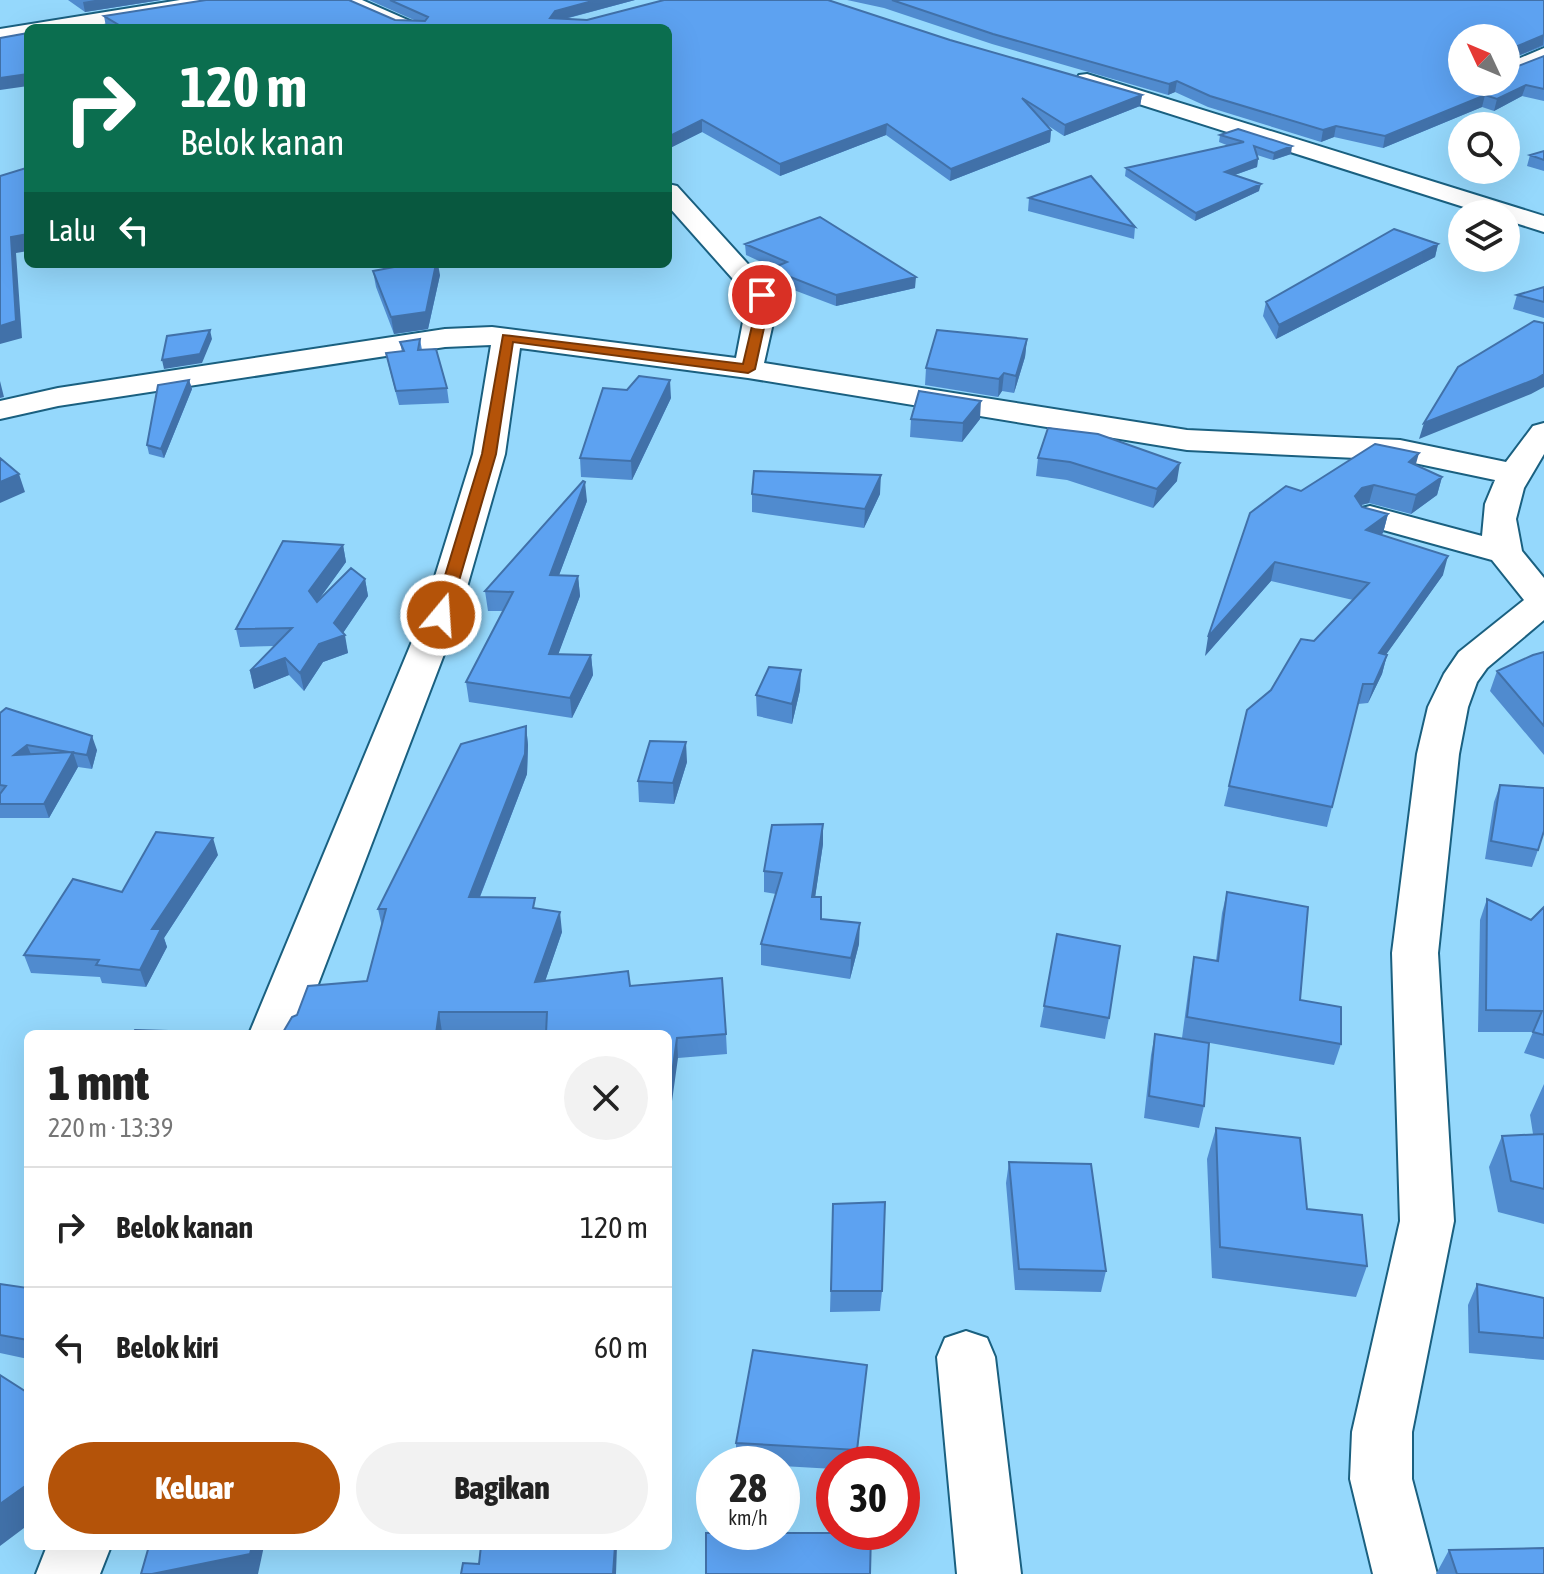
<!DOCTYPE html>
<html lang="id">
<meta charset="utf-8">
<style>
:root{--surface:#fff;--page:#f2f2f2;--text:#222;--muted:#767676;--line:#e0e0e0;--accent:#b45309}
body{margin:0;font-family:"Asap Condensed",sans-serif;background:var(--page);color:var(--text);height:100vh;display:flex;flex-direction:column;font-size:30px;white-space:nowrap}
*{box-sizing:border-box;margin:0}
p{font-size:26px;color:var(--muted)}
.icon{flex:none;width:44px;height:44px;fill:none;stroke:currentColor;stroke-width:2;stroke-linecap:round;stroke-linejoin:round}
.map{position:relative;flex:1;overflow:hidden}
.panel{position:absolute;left:24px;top:1030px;width:648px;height:520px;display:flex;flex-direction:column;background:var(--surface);border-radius:12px;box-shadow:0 8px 32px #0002}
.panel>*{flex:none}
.hud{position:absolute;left:24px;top:24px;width:648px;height:244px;border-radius:12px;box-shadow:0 8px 32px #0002;background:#0b6e4f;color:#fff;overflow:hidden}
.needle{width:52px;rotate:314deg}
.tools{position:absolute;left:1448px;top:24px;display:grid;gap:16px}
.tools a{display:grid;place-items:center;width:72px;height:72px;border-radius:50%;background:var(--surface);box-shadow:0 8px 32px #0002;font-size:40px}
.speed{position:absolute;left:696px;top:1446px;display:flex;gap:16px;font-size:40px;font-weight:700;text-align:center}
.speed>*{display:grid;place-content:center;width:104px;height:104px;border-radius:50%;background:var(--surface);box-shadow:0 8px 32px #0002;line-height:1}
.speed small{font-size:20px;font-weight:400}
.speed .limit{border:12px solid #d22;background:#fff;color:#111}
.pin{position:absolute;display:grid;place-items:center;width:68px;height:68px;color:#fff;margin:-34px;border:4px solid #fff;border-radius:50%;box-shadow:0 2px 8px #0007}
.me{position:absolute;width:88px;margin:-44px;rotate:18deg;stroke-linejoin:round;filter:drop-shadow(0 0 6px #0008)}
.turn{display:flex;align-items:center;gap:28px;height:168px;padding:0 24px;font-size:36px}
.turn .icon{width:104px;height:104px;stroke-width:2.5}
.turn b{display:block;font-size:56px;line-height:68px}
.then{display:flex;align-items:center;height:76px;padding:0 24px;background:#0003;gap:16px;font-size:30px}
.round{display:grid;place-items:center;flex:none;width:84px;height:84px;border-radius:42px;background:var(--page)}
.summary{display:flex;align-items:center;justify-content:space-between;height:136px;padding:0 24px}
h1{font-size:48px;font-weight:800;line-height:60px}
.cta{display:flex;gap:16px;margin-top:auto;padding:16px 24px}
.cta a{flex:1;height:92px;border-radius:48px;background:var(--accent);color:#fff;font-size:32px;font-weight:800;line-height:92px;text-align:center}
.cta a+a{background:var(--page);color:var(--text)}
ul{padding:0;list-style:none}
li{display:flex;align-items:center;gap:24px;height:120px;padding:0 24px;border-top:2px solid var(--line)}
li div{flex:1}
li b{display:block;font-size:30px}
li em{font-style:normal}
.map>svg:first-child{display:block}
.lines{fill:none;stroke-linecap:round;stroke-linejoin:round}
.minor-casing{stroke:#1a6080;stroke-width:4}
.minor{fill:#fff;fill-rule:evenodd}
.wall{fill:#508bcf}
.shaded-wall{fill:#4171a9}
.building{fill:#5da2f1;stroke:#4171a9;stroke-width:2;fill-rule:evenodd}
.route{fill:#b45309;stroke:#753606;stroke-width:2}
</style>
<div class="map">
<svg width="1544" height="1574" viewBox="0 0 1544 1574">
<rect width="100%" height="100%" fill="#95d8fc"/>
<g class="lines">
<!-- minor casing -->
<g class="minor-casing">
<path id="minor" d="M180,0H225L215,6L79,28H28V36L0,41V29Z
M335,0H362L426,28H398Z
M1544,48V62L1506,78V64Z
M1087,74L1544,216V232L1506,220V214H1486L1079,85L1076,80L1079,75Z
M668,184L677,186L776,295L777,305L764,363L1187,430L1400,440L1506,462L1533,426L1544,423V454L1524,488L1516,519L1522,551L1544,578V620L1487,668L1477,682L1468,707L1459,754L1438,953L1454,1221L1412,1432V1479L1437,1574H1373L1350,1479L1352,1432L1400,1221L1392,953L1417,754L1428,707L1444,674L1459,652L1524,600L1492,560L1358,523L1353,516L1358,509L1370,506L1482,536L1485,504L1495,480L1400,460L1187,450L748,378L520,348L505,454L459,615L299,1034H249L423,615L473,454L491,345L445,347L58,406L0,419V401L58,388L445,329L492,327L736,358L748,296L668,206Z
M966,1331L987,1338L995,1357L1021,1574H957L937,1357L945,1338Z
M47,1546H111L100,1574H36Z"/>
</g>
<!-- minor -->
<use href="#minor" class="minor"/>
</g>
<!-- wall -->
<path class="wall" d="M68,0H161L85,12Z
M206,0H349L395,20H414L369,0H635L565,19L587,20L664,0H828L950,40L1142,95L1140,106L1064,136L1047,125L1051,130L1050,142L950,181L886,135L780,176L702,132L668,149V28H108L106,27L104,16Z
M847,0H1544V46L1508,60V70L1544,56V101L1522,96L1494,111L1482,107L1383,148L1334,137L1321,142L1208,107L1175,92L1168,95L992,44L884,8Z
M1220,135L1291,154L1273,160L1257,155L1258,159L1257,167L1235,175L1259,191L1195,221L1125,176L1126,168L1229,146L1219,142Z
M1544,151V171L1527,166L1530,155Z
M1029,198L1135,227L1134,239L1028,211Z
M745,244L915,288L836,306L770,281V269L774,268L746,255Z
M1438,244L1435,257L1276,339L1263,316L1266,302Z
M373,271L440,275L428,329L394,334L376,287Z
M1544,287V318L1513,309L1517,295Z
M420,339L422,350L447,388L449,403L399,405L389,367L386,353L402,352L400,342Z
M1027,339L1025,357L1014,393L1002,391L998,397L925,385L926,368Z
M189,380L192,389L164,458L149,454L147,445Z
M671,398L632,480L581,477L580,458Z
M911,419H980L962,442L910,437Z
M1048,428L1177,481L1153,508L1067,480L1036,476L1038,458Z
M1416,465L1442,477L1437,495L1411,514L1369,503L1361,505L1362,507L1388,514L1383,533L1381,535L1443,575L1386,654L1387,655L1382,674L1368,703L1358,704L1327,827L1224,806L1247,710L1271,690L1314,641L1353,600L1271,581L1205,656L1301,491Z
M752,494H880L864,528L752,512Z
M587,501L559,575L578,576L580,596L558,654L591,655L593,675L572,718L469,702L466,682L503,611H488L485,591Z
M343,545L346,562L317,602L365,579L368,596L343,633L348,653L323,662L304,691L289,675L254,689L250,671L274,646L240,647L236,629Z
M1544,652V755L1490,691L1497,671Z
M800,690L792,724L757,716L756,695Z
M0,713L97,750L92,769L78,767L49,818H0Z
M526,726L528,745L527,774L480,897L536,908L562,932L545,981L630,986L726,1034L727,1054L678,1058L668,1034L546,1032H442L367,981L382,927L378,909Z
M687,762L674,804L639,802L638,781Z
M1500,785L1538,850L1532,867L1485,859L1494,802Z
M823,824V844L815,897L821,919L859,944L850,979L761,965V944L776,894L764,892V871Z
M218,855L164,938L167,947L146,987L102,983L100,977L31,973L24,955L122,892Z
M1227,892L1300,1000L1341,1044L1334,1065L1182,1038L1190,978L1194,957L1216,961L1222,913Z
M1487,899L1531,920L1544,907V1059L1524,1053L1533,1032H1478L1480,920Z
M1044,1006L1109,1018L1105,1039L1040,1027Z
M1155,1034L1204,1106L1199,1128L1144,1118L1151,1055Z
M1544,1084V1224L1498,1212L1489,1167L1502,1136L1533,1134L1530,1115Z
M1216,1128L1307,1209L1367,1266L1356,1297L1212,1278L1207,1159Z
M1009,1162L1106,1271L1101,1292L1015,1290L1006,1183Z
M833,1204L882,1291L880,1311L830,1312Z
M0,1284L28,1288V1359L0,1353Z
M1477,1284L1544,1298V1360L1469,1353L1468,1305Z
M865,1385L856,1464H834V1469L782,1466V1464L736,1463V1443Z
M1449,1550L1544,1574H1436Z"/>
<!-- shaded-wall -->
<path class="shaded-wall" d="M95,0H161L85,12L83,2Z
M596,0H635L556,21L550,18L555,11Z
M1544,35L1543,45L1506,61L1508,50Z
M28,74V86L0,90V78Z
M1177,81L1175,92L1168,95L1169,84Z
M1526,85L1522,96L1494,111L1497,99Z
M1142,95L1140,106L1064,136L1065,125Z
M1485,95L1482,107L1383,148L1385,136Z
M702,120V132L668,149V137Z
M887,124L886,135L780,176V164Z
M1336,126L1334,137L1321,142L1323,130Z
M1051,130L1050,142L950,181L951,169Z
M1292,146L1291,154L1273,160L1274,153Z
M1258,159L1257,167L1223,179L1225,172Z
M1261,184L1259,191L1195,221L1196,213Z
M28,234V251L16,253L22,338L0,344V326L11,237Z
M1438,244L1435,257L1276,339L1279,325Z
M436,264H438L440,275L428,329L394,334L391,317Z
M916,277L915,288L836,306V295Z
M210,330L212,339L202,363L164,369L162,360Z
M1027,339L1025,357L1014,393L1016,376Z
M1004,373L1002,391L998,397L999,379Z
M1544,374V387L1531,394L1419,439L1424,423Z
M189,380L192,389L164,458L161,449Z
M670,380L671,398L632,480L631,461Z
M0,381L4,397L0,398Z
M981,401L980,419L962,442L963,423Z
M1419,453L1414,471L1409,462Z
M1180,463L1177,481L1153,508L1157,489Z
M19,474L25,492L0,503V482Z
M881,475L880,494L864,528L865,509Z
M1442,477L1437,495L1411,514L1416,495Z
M585,482L587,501L552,594L550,575Z
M1374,485L1369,503L1357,506L1355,496L1362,488Z
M1388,514L1383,533L1361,549L1366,530Z
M343,545L346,562L312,609L309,591Z
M1448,556L1443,575L1373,673L1379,653Z
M1275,562L1271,581L1205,656L1208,637Z
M578,576L580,596L551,674L549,654Z
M365,579L368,596L341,636L345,635L348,653L323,662L304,691L300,673Z
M591,655L593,675L572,718L570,698Z
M1387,655L1382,674L1368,703L1374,684Z
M285,658L289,675L254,689L250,671Z
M801,670L800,690L792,724V704Z
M526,726L528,745L527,774L472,917L469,897Z
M92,736L97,750L92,769L87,755Z
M686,742L687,762L674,804L673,783Z
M27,745L33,759L14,755Z
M73,752L78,767L49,818L44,804Z
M823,824V844L812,918V897Z
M213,838L218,855L164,938L167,947L146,987L140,970L152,929Z
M560,912L562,932L538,1002L535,982Z
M860,923L859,944L850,979L851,958Z
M439,1012L442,1032V1034H436Z
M677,1038L678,1058L668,1130V1102Z
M28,1484V1525L0,1546V1504Z
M252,1546H264L258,1574H152Z
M615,1546H617L616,1574H613Z"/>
<!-- building -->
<path class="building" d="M206,0H349L395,20L425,21L428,17L390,0H596L555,11L550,18L587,20L664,0H828L950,40L1142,95L1065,125L1022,98L1051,130L951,169L887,124L780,164L702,120L668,137V28H124L104,16Z
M892,0H1544V35L1508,50V70L1544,56V89L1526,85L1497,99L1485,95L1385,136L1336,126L1323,130L1210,96L1177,81L1169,84L993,34ZM1462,38H1506V82H1462Z
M28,33V74L0,78V38Z
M1238,129L1292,146L1274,153L1254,146L1258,159L1225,172L1261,184L1196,213L1126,168L1244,142L1220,135Z
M1544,151V160L1530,155Z
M26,168L28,169V234L11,237L16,321L0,326V176Z
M1091,176L1135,227L1029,198Z
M820,217L916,277L836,295L770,269L787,262L745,244Z
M1394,229L1438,244L1279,325L1266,302Z
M410,264H436L426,312L391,317L373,271Z
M1544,287V302L1517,295Z
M1534,321L1544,323V374L1536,379L1424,423L1458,367Z
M210,330L200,354L162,360L167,336Z
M937,330L1027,339L1016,376L1004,373L999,379L926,368Z
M420,339L418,350L436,349L447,388L396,391L386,353L404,351L400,342Z
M639,376L670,380L631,461L580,458L603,388L627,390Z
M189,380L161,449L147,445L158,385Z
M919,391L981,401L963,423L911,419Z
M1048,428L1098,434L1180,463L1157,489L1070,462L1038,458Z
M1375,444L1419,453L1409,462L1442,477L1416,495L1374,485L1362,488L1355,496L1362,507L1388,514L1366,530L1448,556L1379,653L1387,655L1374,684H1363L1332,807L1229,786L1247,710L1271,690L1301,639L1314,641L1369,583L1275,562L1208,637L1250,513L1286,486L1301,491Z
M0,458L19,474L0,482Z
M754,471L881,475L865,509L752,494Z
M583,481L585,482L550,575L578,576L549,654L591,655L570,698L466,682L513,592L485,591Z
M283,541L343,545L309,591L317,602L351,568L365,579L334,623L345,635L319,644L300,673L285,658L250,671L292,628L236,629Z
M1544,652V726L1497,671L1533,655Z
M769,667L801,670L792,704L756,695Z
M6,708L92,736L87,755L27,745L14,755L73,752L44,804H0V794L6,786L0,785V713Z
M526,726L525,754L469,897L535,898L533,908L560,912L535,982L628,971L630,986L722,978L726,1034L677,1038L668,1102V1034H546L547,1012H439L436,1034H282L292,1017L297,1015L308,986L367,981L386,909H378L461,744Z
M650,741L686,742L673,783L638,781Z
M1500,785L1544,788V831L1538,850L1491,841Z
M823,824L812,897H821V919L860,923L851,958L761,944L782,873L764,871L772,825Z
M156,832L213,838L152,929H161L140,970L96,965L99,960L24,955L73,879L122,892Z
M1227,892L1308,907L1300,1000L1341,1007V1044L1187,1017L1194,957L1218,961Z
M1487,899L1531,920L1544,907V1035L1533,1032L1542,1011L1486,1010Z
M1057,934L1120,946L1109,1018L1044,1006Z
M135,1030L201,1032L200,1034H132Z
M1155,1034L1209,1043L1204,1106L1149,1096Z
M1216,1128L1300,1138L1307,1209L1362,1215L1367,1266L1220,1247Z
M1544,1134V1189L1511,1181L1502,1136Z
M1009,1162L1091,1164L1106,1271L1019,1269Z
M885,1202L882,1291H831L833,1204Z
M0,1284L28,1288V1340L0,1335Z
M1477,1284L1544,1298V1338L1479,1332Z
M753,1350L867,1365L857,1450L736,1443Z
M0,1375L28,1393V1484L0,1504Z
M706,1533H871L870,1574H706Z
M149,1546H252L250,1554L152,1574H141Z
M481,1546H615L613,1574H461L463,1563L479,1564Z
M1544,1548V1574H1457L1449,1550Z"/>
<!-- route -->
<path class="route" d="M762,292L768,295L769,305L755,369L748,373L513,342L496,454L449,615L436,619L433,615L482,454L503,335L743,364L757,305L756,295Z"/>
</svg>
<div class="tools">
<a><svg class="needle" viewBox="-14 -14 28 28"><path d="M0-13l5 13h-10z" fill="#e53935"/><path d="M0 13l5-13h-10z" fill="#767676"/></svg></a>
<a><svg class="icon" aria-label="search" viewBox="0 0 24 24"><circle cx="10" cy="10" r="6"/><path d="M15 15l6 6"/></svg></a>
<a><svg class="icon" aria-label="layers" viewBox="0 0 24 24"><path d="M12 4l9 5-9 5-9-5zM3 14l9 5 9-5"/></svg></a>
</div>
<div class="speed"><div>28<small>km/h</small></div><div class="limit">30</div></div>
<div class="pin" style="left:762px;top:295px;background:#d93025"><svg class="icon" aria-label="arrive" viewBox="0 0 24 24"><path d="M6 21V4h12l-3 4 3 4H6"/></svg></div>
<svg class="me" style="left:441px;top:615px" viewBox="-20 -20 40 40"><circle r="17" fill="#b45309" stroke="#fff" stroke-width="3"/><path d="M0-11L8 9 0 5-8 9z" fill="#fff"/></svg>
<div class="hud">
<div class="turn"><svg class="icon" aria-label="right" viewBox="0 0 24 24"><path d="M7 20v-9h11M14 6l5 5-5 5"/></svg><div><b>120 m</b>Belok kanan</div></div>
<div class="then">Lalu<svg class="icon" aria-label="left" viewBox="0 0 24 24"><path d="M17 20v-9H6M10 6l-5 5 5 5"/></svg></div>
</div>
<section class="panel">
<div class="summary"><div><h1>1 mnt</h1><p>220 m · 13:39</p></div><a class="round"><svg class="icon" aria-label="close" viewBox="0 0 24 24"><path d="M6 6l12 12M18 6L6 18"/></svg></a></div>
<ul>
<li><svg class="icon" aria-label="right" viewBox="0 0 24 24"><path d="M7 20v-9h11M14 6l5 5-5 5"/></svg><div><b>Belok kanan</b></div><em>120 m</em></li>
<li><svg class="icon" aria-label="left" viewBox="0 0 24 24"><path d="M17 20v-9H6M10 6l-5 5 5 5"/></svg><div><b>Belok kiri</b></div><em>60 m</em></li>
</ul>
<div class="cta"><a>Keluar</a><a>Bagikan</a></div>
</section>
</div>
